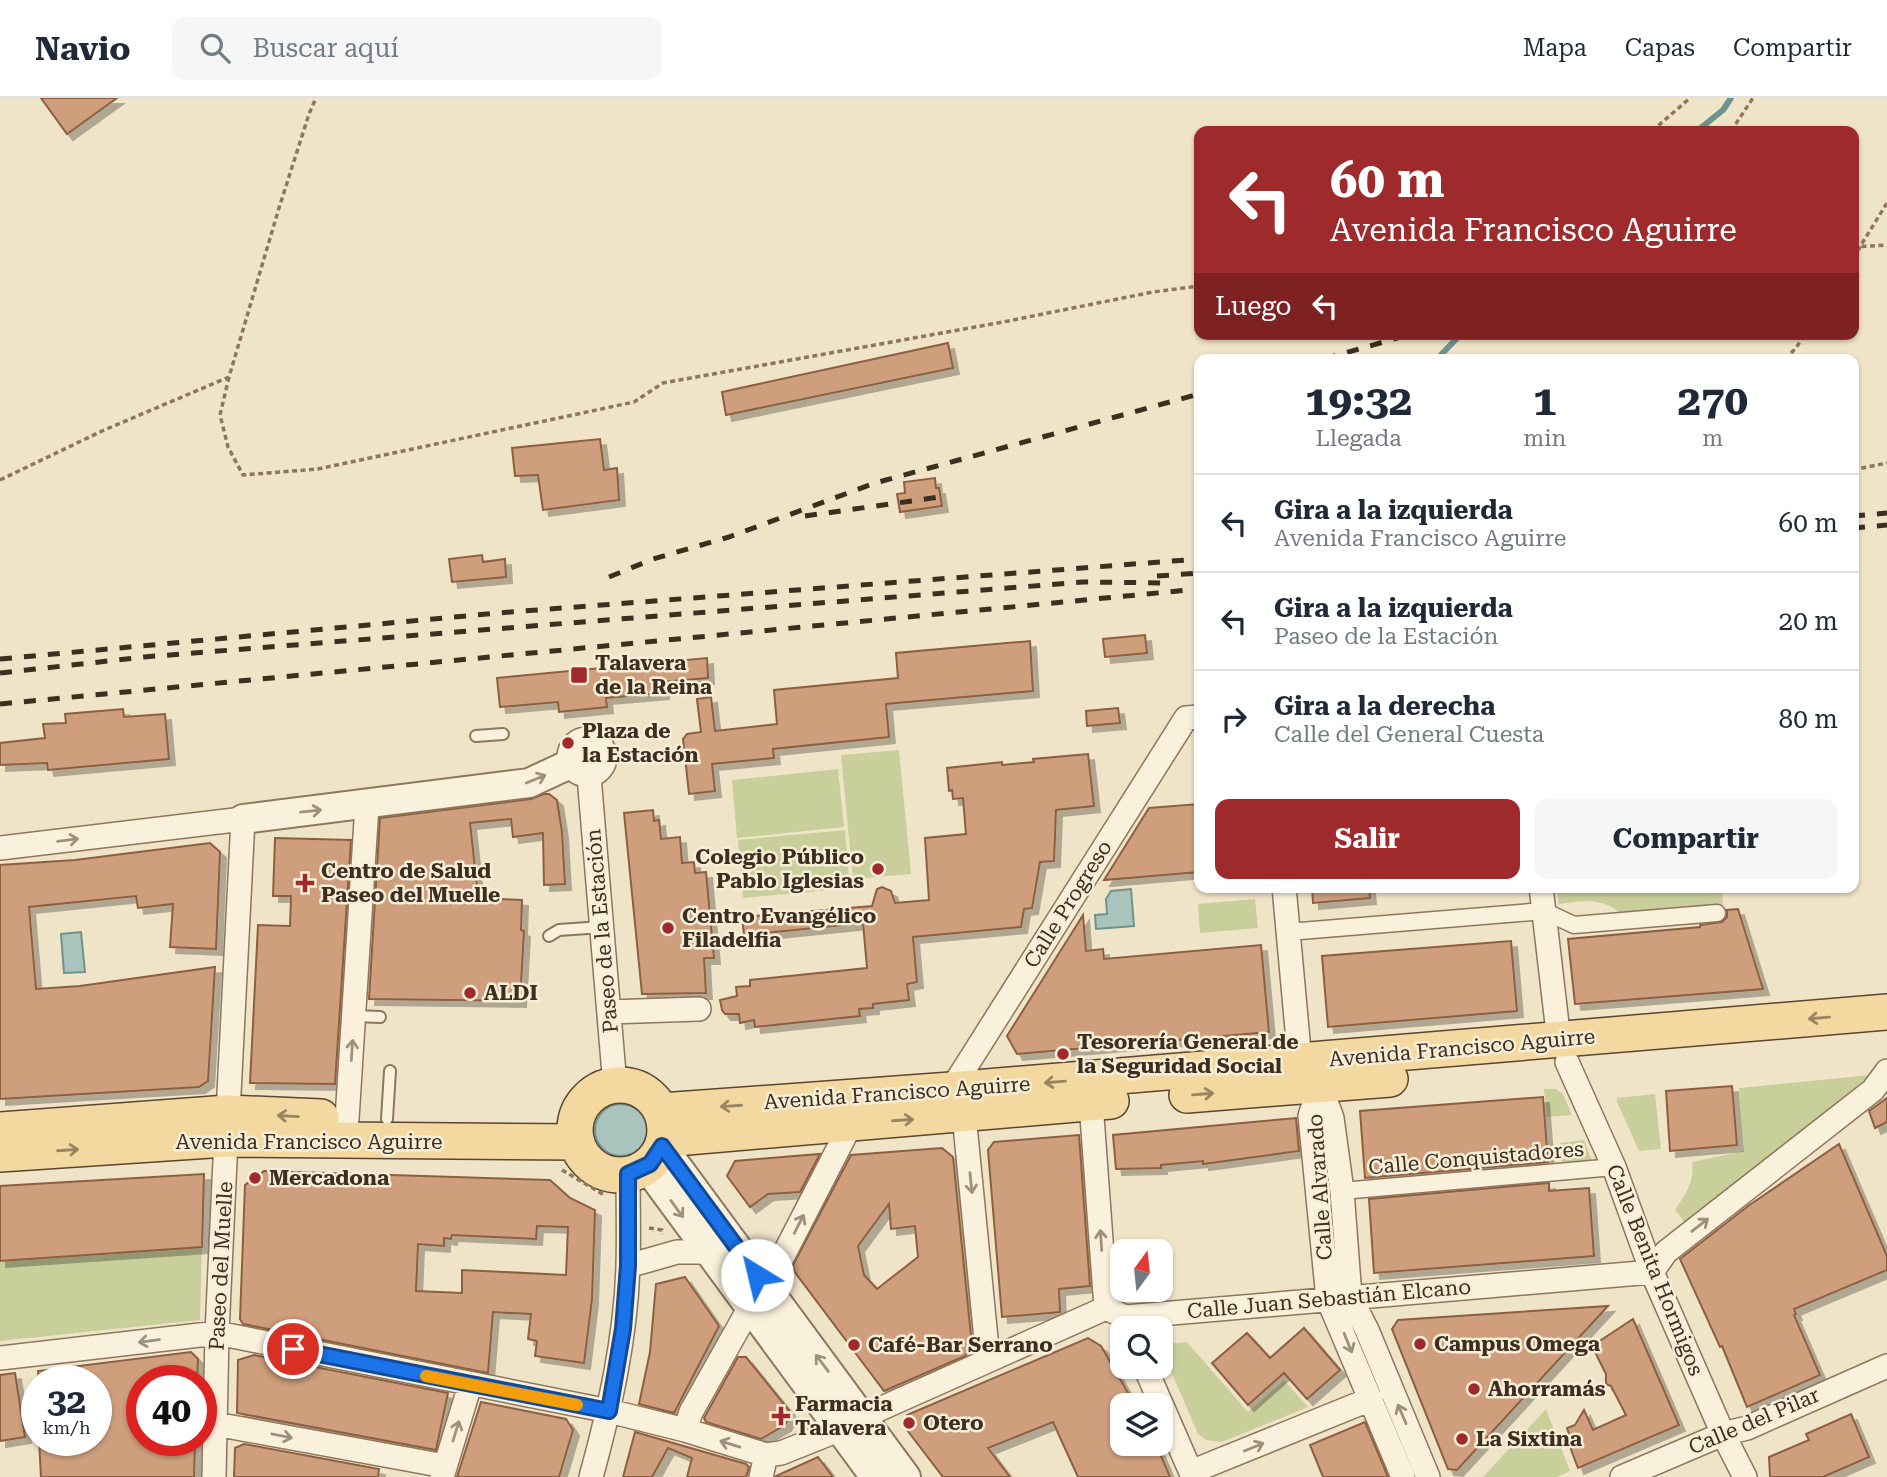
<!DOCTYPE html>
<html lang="es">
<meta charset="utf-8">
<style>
:root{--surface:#fff;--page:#f6f6f7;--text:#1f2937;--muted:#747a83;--line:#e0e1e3;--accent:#9e2a2b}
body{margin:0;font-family:"Roboto Serif",serif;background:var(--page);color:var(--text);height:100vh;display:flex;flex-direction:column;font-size:26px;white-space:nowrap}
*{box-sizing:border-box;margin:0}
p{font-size:23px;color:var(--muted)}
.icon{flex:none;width:38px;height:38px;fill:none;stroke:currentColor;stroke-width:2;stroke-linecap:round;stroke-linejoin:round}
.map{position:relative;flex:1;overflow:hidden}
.details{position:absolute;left:1194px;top:256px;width:665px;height:539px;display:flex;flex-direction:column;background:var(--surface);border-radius:14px;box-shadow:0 2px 5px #0004}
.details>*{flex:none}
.hud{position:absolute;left:1194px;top:28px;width:665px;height:214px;border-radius:14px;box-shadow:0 2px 5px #0004;background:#9e2a2b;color:#fff;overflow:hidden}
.needle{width:46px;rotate:15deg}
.controls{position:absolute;left:1110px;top:1141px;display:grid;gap:14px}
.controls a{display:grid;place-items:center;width:63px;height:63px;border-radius:14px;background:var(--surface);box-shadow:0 2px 5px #0004;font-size:35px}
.speed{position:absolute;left:21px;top:1267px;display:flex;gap:14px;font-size:35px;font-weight:700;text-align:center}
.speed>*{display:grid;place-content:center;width:91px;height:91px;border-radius:50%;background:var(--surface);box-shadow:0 2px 5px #0004;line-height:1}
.speed small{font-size:18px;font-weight:400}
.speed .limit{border:10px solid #d22;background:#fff;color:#111}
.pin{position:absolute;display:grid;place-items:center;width:60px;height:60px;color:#fff;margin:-30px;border:4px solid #fff;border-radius:50%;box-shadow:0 2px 7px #0007}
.me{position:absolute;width:77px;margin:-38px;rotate:324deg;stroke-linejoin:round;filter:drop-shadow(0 0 5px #0008)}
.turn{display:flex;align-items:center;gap:24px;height:147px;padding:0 21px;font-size:32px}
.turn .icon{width:91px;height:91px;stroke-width:2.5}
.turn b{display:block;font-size:49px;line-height:60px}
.then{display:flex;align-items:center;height:66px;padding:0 21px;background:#0003;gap:14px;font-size:26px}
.eta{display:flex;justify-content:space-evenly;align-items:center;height:119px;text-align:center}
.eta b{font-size:42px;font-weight:700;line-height:49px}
.primary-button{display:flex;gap:14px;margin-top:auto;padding:14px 21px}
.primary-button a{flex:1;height:80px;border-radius:14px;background:var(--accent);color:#fff;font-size:28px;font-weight:700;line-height:80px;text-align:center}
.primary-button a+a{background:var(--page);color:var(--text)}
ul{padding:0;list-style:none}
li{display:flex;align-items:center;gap:21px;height:98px;padding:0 21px;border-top:2px solid var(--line)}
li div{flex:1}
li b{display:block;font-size:26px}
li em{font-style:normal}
header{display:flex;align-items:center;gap:42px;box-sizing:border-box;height:98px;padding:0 35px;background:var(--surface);border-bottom:2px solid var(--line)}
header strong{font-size:33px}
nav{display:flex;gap:38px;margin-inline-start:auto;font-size:24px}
.search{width:490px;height:63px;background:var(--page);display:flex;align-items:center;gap:18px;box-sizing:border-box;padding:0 24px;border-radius:14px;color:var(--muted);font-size:26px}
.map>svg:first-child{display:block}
.green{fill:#c9cf9b}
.water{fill:#a9c4bc;stroke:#6f938a;stroke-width:2}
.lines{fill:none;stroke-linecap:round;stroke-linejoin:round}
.stream{stroke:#6f938a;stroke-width:6}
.building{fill:#cf9f7d;stroke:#8d5f41;stroke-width:2;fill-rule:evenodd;filter:url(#shadow)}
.service-casing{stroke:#8d765c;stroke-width:14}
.pedestrian-casing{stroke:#8d765c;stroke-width:19}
.minor-casing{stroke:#8d765c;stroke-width:26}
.tertiary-casing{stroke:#8d765c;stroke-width:32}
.primary-casing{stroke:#5b4430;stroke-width:38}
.path{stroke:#8d765c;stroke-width:3.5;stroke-dasharray:5 3.5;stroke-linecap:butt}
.service{stroke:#faf1dc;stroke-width:10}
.pedestrian{stroke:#faf1dc;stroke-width:16}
.minor{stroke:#faf1dc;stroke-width:23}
.tertiary{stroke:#faf1dc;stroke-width:28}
.primary{stroke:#f3d9a0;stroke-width:35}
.rail{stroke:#3d2e20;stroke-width:5;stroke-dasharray:12 12;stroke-linecap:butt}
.oneway{stroke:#9c907e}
.oneway2{stroke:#988460}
.route-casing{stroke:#114b97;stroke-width:18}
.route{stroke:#1a73e8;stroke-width:12}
.slow{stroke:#f59e0b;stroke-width:12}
.poi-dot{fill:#9e2a2b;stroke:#f7eed8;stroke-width:2.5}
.labels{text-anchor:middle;stroke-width:5;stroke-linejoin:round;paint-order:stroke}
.poi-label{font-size:21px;font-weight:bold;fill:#3d2e20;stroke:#f7eed8;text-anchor:start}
.street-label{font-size:21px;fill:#3d2e20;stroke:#f7eed8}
</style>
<header>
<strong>Navio</strong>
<div class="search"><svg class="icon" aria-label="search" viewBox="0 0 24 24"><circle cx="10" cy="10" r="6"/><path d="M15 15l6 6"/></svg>Buscar aquí</div>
<nav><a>Mapa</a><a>Capas</a><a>Compartir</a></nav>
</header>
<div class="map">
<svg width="1887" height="1379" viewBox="0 0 1887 1379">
<defs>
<filter id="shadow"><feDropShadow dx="6" dy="6" stdDeviation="0" flood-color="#0004"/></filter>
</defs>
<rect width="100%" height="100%" fill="#f0e4c8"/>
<!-- green -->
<path class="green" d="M899,652L911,776L853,781L841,657Z
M838,671L844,729L737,740L732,682Z
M845,732L850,790L743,800L738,742Z
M1556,789H1722L1723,807L1619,814C1601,799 1581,803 1559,806Z
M1255,801L1258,830L1200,835L1198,806Z
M1870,977L1686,1126L1675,1112C1685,1097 1695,1084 1692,1064L1744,1053L1739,990Z
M1544,991H1556L1563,996L1572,1017L1547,1019Z
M1655,996L1661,1051L1639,1053L1617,1004V1000Z
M1584,1042L1593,1066L1562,1068L1560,1045Z
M202,1149L200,1222L0,1243V1163Z
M1187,1244L1248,1314L1284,1282L1308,1309L1222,1344L1206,1342L1198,1336L1162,1252L1166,1246Z
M1546,1311L1570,1373L1557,1379H1483Z"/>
<!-- water -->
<path class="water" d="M1131,791L1134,828L1096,831L1095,817L1107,816L1106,801L1111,793Z
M81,834L85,874L64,875L61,836Z
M595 1032a26 26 0 1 1 52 0a26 26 0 1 1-52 0Z"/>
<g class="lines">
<!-- stream -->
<path class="stream" d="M1697,33L1723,12L1731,0
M1437,261L1461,236"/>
</g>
<!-- building -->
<path class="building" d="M41,0H117L67,36Z
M948,245L953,270L726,317L722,294Z
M600,341L604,372L617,370L619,402L543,412L538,377L515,378L512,350Z
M935,380L936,390H939L942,408L900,414L897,396L905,395L904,384Z
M482,457L483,464L505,461L506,479L452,484L449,461Z
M1145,537L1147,555L1105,559L1103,541Z
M1030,543L1033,593L886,606L889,639L773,651L774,660L712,666L715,693L689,696L683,641L687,636L701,634L697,601L711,599L715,633L777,626L774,592L898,580L896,555Z
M707,560L708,580L662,584L663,595L606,600L607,609L559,614L558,604L500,609L497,580Z
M1118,610L1120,625L1087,628L1086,613Z
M123,611L124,619L165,616L169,661L48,672L47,665L0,667V645L45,640L43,626L66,625L65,616Z
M1088,656L1094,708L1056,712L1054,763L1040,764L1032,810L1024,811L1021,829L913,839L917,884L907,886L909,902L873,906V910L859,911L860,918L755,929L754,922L740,925L739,916H725L722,912L720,902L737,898L736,889L750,888V882L867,870L863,825L744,837L742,819L872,808L877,791L882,789L891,793L895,805L929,802L925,740L966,736L963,700L953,701L952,692L949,693L947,670L1002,664V667L1034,664L1033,661Z
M544,696H549L557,702L562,734L565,786L544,787L543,735L513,739L511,721L470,725L477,788H482V800L522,802L521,832L524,833L520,903L369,901L380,720L531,701Z
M1199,706V774L1104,782L1149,710Z
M653,712L654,723L659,722L661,741L680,739L682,765L694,764L695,775L706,774L714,860H704L706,895L642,896L624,715Z
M275,740L351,742L335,986L250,985L258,827L290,828L291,798H273Z
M210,745L220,754L216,851L170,849L173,806L138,810L136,798L29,809L36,891L80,888L215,869L208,983L199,989L0,1001V767L75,762Z
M1312,789H1369L1370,800L1313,805Z
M1738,811L1763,891L1575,906L1568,841L1700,829V827L1722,824L1727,819V812Z
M1083,817L1086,853L1103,851L1104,861L1261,847L1269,934L1017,956L1007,938Z
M1511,843L1517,913L1328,929L1322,858Z
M1732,988L1737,1047L1670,1053L1666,993Z
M1543,999L1548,1064L1365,1080L1360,1013Z
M1887,1000V1024L1875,1030L1869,1013Z
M1296,1020L1299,1053L1203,1066V1063L1161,1067V1070L1116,1071L1113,1037Z
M1079,1037L1090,1188L1059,1191L1060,1214L1002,1219L988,1052L994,1044Z
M1839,1046L1887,1158V1172L1794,1211L1796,1216L1794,1217L1820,1277L1747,1309L1722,1248L1720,1249L1680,1161L1748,1108Z
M942,1050L953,1059L972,1248L965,1258L884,1293L794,1173L793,1167L851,1057ZM889,1106L891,1131L915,1128L918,1159L877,1191L864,1177L858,1148Z
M820,1056L800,1094L768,1096L750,1109L727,1078L735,1063Z
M264,1073L550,1082L570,1100L595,1112L592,1201L584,1265L535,1258L537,1243L528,1241L531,1216L493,1214L488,1275L243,1226L240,1221L245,1087ZM537,1128L568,1129L566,1177L462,1172V1195L416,1193L418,1146L444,1148V1140L451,1141L452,1137L536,1141Z
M204,1076L202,1149L0,1163V1088Z
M1549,1085V1093L1589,1090L1594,1158L1374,1175L1369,1101Z
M685,1179L719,1228L674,1315L639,1306L650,1254L656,1186Z
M1608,1208L1457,1372L1448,1371L1392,1231L1398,1222Z
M1633,1221L1679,1327L1578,1370L1567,1341L1569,1336L1567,1330L1575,1327L1584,1312L1593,1332L1626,1317L1611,1288L1606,1286V1276L1592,1248Z
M1304,1230L1340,1272L1307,1301L1284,1275L1248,1307L1212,1265L1247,1235L1270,1260Z
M1088,1240L1101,1248L1135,1307H1122V1346H1156L1170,1379H1078L1053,1324L988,1350L1010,1379H943L907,1332V1317Z
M191,1254L198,1261L197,1283H142V1342H195L194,1379H41L39,1342H96V1283H39L38,1273Z
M254,1257L448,1295L436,1352L237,1315L238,1262Z
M738,1259H746L791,1315L785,1327L761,1341L706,1324L704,1320Z
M15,1275L25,1339L0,1343V1277Z
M481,1304L566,1321L573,1332L559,1379H457Z
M1851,1316L1869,1359L1823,1379H1770L1769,1359L1809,1342L1806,1336Z
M1365,1324L1388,1379H1323L1310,1347Z
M635,1334L746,1366L749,1369L746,1379H687L692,1360L668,1350L652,1379H623Z
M244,1346L379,1371L378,1379H234L235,1350Z
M818,1359L833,1379H775L776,1378Z"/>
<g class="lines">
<!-- service casing -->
<g class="service-casing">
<path id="service" d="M476,638L503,636
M549,838L559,832L602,829
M355,918L380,919
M387,1021L390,973"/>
</g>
<!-- pedestrian casing -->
<g class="pedestrian-casing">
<path id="pedestrian" d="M1288,834L1544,813L1574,827L1717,815
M1342,1093L1614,1069"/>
</g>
<!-- minor casing -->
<g class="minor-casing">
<path id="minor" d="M569 659a18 18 0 1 1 36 0a18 18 0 1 1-36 0Z
M589,678L615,988
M0,750L243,721L228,1015
M1284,789L1300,964
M1541,789L1559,943
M609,914L699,911
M1567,964L1614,1069L1652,1174L1723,1336L1745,1379
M1320,987L1332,1020L1342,1093L1350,1199L1367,1232L1428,1379
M1320,987L1310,1018L1328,1201L1403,1379
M951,992L1186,620L1199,619
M1091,1005L1106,1210
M964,1017L988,1261
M347,1021L367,707
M628,1168L677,1154H709
M757,1177L783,1158L851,1026
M0,1260L217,1235L609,1313L685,1332L766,1357L781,1355L841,1331
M1145,1269L1193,1379
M862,1319L1106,1210L1125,1219L1652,1174L1666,1154L1873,992L1887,973
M215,1326L445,1368
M685,1332L691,1314L750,1209
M1191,1374L1371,1301
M214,1379L217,1235L226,1041
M442,1379L470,1287
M591,1379C610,1310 626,1239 628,1167C629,1137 628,1106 628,1076
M761,1379L766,1357
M1622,1379L1723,1336L1747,1330L1887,1268"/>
</g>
<!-- tertiary casing -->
<g class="tertiary-casing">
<path id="tertiary" d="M243,721L529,685L570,666
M662,1048L906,1379
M646,1068L875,1379"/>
</g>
<!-- primary casing -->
<g class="primary-casing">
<path id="primary" d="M575 1032a45 45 0 1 1 90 0a45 45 0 1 1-90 0Z
M1187,997L1390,981
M661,1013L951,992L1887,914
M0,1032L228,1015L321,1019
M664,1041L1111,1003
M0,1056L226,1041L577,1044"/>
</g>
<!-- path -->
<path class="path" d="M1652,33L1690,0
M1731,33L1753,0
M1853,149L1887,147
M1853,160L1887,105
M1785,261L1796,250L1805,236
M229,279L220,317L228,349L243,377L318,371L634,304L663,285L1003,224L1153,194L1199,188
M1853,372L1887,365
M0,382L102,333L229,279L279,110L309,16L316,0
M562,1072L606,1098
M649,1130L662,1132L663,1136"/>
<!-- service -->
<use href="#service" class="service"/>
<!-- pedestrian -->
<use href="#pedestrian" class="pedestrian"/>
<!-- minor -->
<use href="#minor" class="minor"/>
<!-- tertiary -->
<use href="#tertiary" class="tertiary"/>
<!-- primary -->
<use href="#primary" class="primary"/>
<!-- rail -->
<path class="rail" d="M1324,261L1408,237
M805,418L947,398
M1853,418L1887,415
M1853,430L1887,427
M1157,478L1199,475
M609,479L653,461L729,439L875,385L1199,296
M0,561L498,515L1199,461
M0,575L144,559L1083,484L1171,485
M0,606L1199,491"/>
</g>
<!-- one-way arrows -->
<defs><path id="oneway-shaft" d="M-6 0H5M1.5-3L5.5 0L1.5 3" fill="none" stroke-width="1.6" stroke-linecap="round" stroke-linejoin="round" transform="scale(1.75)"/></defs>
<g class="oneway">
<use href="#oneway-shaft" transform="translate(536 681) rotate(-22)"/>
<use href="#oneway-shaft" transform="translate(311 713) rotate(-6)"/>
<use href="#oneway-shaft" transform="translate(68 742) rotate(-7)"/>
<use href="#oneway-shaft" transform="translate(352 952) rotate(-86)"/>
<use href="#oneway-shaft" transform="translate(971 1085) rotate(84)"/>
<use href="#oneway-shaft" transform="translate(677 1111) rotate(54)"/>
<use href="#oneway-shaft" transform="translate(799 1126) rotate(-63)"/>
<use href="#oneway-shaft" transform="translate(1700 1127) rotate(-38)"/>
<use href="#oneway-shaft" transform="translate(1101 1142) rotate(-94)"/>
<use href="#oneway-shaft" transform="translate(149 1243) rotate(173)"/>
<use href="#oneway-shaft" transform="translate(1348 1245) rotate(68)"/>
<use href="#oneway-shaft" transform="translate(822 1265) rotate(-127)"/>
<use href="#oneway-shaft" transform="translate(1402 1316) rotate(-113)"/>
<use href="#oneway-shaft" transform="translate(456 1333) rotate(-73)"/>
<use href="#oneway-shaft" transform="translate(282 1338) rotate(11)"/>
<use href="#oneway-shaft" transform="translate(730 1346) rotate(-163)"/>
<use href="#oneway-shaft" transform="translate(1254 1349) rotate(-22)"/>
</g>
<g class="oneway2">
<use href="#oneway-shaft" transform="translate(1819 920) rotate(175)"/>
<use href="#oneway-shaft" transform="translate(1055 984) rotate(175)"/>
<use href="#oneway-shaft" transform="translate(1203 996) rotate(-5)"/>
<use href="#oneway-shaft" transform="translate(731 1008) rotate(176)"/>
<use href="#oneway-shaft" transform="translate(288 1018) rotate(-177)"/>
<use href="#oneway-shaft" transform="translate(903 1022) rotate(-4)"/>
<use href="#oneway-shaft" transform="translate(68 1052) rotate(-4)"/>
</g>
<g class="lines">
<!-- route casing -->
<g class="route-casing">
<path id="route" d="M293,1251L609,1313L623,1231L628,1168V1076L650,1066L662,1048L757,1177"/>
</g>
<!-- route -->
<use href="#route" class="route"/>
<!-- slow -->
<path class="slow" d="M426,1278L577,1307"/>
</g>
<!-- markers -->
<g class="poi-dot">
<rect x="570" y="568" width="18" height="18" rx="3.5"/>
<circle cx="568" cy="645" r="7"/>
<circle cx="878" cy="771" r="7"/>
<path d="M301.5 774.5h7v7h7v7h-7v7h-7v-7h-7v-7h7z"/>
<circle cx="668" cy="830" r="7"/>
<circle cx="470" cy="895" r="7"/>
<circle cx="1063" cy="956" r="7"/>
<circle cx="255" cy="1080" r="7"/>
<circle cx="1420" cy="1246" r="7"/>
<circle cx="854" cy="1247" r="7"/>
<circle cx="1474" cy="1291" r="7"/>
<path d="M777.5 1307.5h7v7h7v7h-7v7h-7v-7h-7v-7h7z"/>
<circle cx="909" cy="1325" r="7"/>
<circle cx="1462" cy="1341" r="7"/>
</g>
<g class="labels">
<!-- poi labels -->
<g class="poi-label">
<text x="595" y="572">Talavera<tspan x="595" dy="24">de la Reina</tspan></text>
<text x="582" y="640">Plaza de<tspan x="582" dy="24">la Estación</tspan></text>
<text x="864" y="766" text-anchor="end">Colegio Público<tspan x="864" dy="24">Pablo Iglesias</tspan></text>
<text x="321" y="780">Centro de Salud<tspan x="321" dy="24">Paseo del Muelle</tspan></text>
<text x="682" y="825">Centro Evangélico<tspan x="682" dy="24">Filadelfia</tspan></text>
<text x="484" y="902">ALDI</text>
<text x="1077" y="951">Tesorería General de<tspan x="1077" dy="24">la Seguridad Social</tspan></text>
<text x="269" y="1087">Mercadona</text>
<text x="1434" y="1253">Campus Omega</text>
<text x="868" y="1254">Café-Bar Serrano</text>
<text x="1488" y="1298">Ahorramás</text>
<text x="795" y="1313">Farmacia<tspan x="795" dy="24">Talavera</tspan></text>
<text x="923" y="1332">Otero</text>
<text x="1476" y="1348">La Sixtina</text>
</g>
<!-- street labels -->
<g class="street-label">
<text transform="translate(1068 806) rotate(-58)" y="7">Calle Progreso</text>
<text transform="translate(602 833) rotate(-95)" y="7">Paseo de la Estación</text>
<text transform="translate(1462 950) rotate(-5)" y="7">Avenida Francisco Aguirre</text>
<text transform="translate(897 995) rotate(-4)" y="7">Avenida Francisco Aguirre</text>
<text x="309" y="1051">Avenida Francisco Aguirre</text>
<text transform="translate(1476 1060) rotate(-5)" y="7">Calle Conquistadores</text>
<text transform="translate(1320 1089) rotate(-94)" y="7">Calle Alvarado</text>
<text transform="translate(221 1168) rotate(-87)" y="7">Paseo del Muelle</text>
<text transform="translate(1655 1172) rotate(68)" y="7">Calle Benita Hormigos</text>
<text transform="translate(1329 1201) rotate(-5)" y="7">Calle Juan Sebastián Elcano</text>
<text transform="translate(1754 1323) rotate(-23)" y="7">Calle del Pilar</text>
</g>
</g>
</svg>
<div class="controls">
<a><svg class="needle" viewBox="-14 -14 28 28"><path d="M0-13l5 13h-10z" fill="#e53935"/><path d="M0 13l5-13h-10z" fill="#747a83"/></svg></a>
<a><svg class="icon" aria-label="search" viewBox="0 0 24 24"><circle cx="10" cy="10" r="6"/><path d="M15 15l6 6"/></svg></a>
<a><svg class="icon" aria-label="layers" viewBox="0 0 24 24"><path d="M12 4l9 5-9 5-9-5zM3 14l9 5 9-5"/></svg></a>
</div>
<div class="speed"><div>32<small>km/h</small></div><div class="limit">40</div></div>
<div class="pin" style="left:293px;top:1251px;background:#d93025"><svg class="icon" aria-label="arrive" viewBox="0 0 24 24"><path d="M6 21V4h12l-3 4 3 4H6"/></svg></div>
<svg class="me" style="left:757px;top:1177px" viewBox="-20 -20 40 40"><circle r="19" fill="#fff"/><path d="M0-13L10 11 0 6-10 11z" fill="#1a73e8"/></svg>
<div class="hud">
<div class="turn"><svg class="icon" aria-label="left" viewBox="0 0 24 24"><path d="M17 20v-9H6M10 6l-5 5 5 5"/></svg><div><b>60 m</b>Avenida Francisco Aguirre</div></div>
<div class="then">Luego<svg class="icon" aria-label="left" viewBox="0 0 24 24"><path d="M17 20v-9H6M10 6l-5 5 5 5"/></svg></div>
</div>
<section class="details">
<div class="eta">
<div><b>19:32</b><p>Llegada</p></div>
<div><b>1</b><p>min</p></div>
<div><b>270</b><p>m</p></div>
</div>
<ul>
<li><svg class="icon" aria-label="left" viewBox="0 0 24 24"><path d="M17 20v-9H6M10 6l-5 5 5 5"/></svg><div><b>Gira a la izquierda</b><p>Avenida Francisco Aguirre</p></div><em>60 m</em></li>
<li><svg class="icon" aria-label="left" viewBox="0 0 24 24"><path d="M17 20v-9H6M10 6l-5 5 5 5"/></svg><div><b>Gira a la izquierda</b><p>Paseo de la Estación</p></div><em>20 m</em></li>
<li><svg class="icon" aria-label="right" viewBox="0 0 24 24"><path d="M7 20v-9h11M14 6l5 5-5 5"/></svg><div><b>Gira a la derecha</b><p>Calle del General Cuesta</p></div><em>80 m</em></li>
</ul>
<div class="primary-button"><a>Salir</a><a>Compartir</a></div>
</section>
</div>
